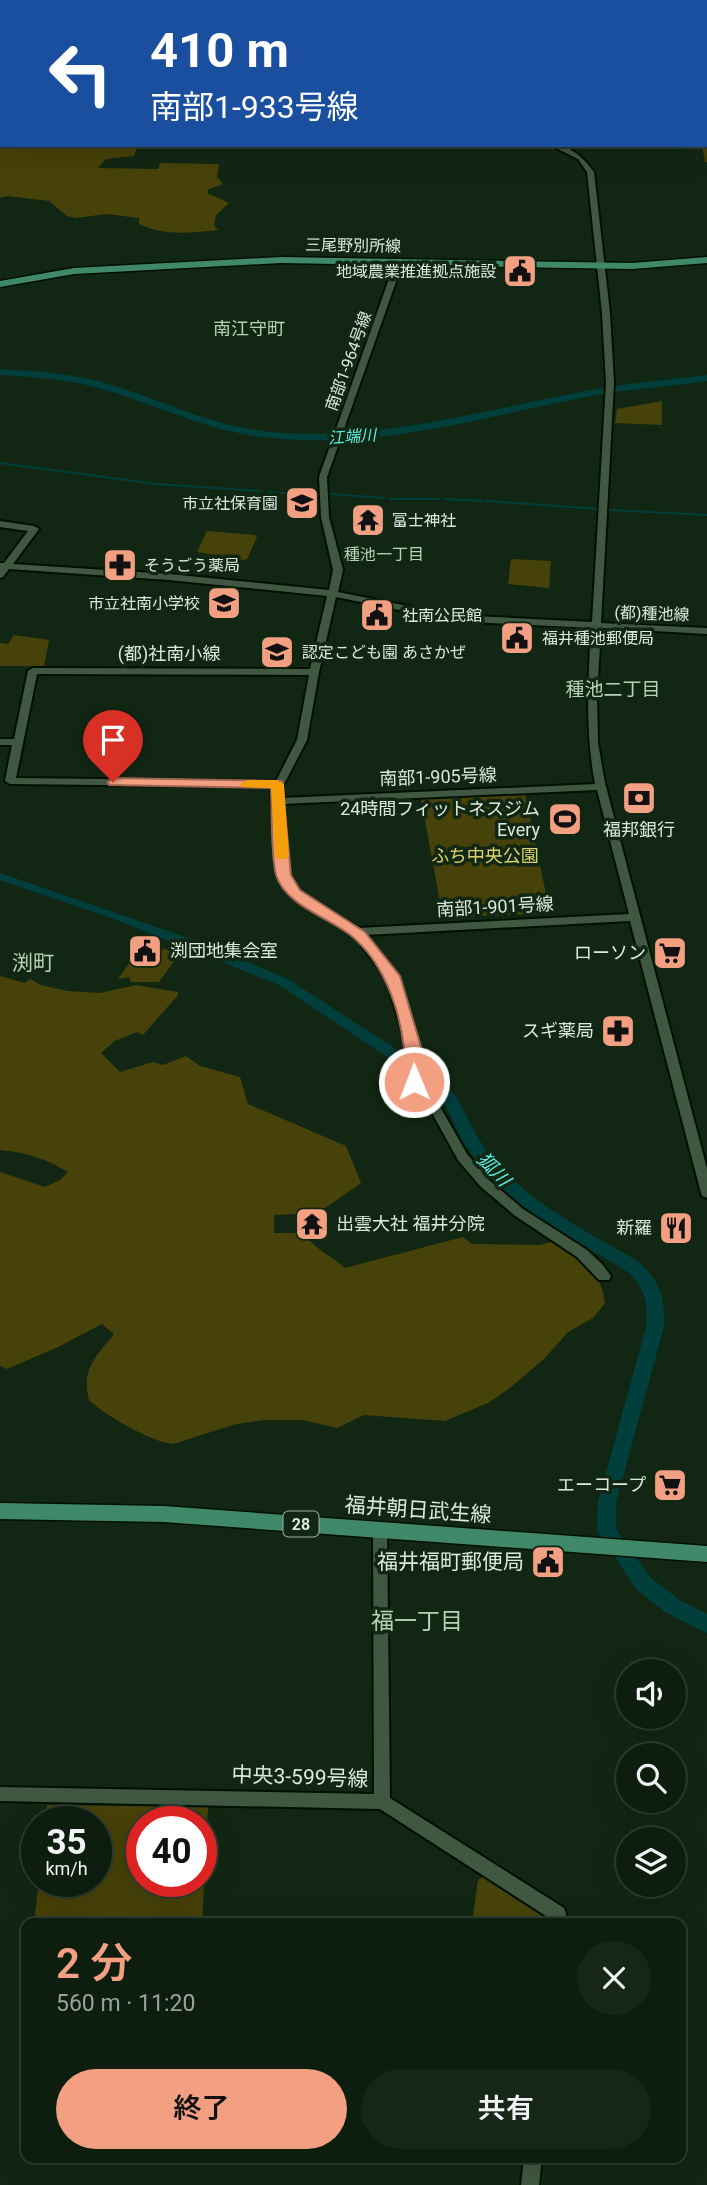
<!DOCTYPE html>
<html lang="ja">
<meta charset="utf-8">
<style>
:root{--surface:#0d1d0e;--page:#162617;--text:#f1f3f6;--muted:#9aa29e;--line:#2d3b2e;--accent:#f39f82}
body{margin:0;font-family:Roboto,"Noto Sans JP",sans-serif;background:var(--page);color:var(--text);height:100vh;display:flex;flex-direction:column;font-size:26px;white-space:nowrap}
*{box-sizing:border-box;margin:0}
p{font-size:23px;color:var(--muted)}
.icon{flex:none;width:38px;height:38px;fill:none;stroke:currentColor;stroke-width:2;stroke-linecap:round;stroke-linejoin:round}
.map{position:relative;flex:1;overflow:hidden}
.sheet{position:absolute;left:21px;top:1918px;width:665px;height:245px;display:flex;flex-direction:column;background:var(--surface);border-radius:14px;box-shadow:0 7px 28px #0002,0 0 0 2px var(--line)}
.sheet>*{flex:none}
.banner{position:absolute;left:0px;top:0px;width:707px;height:147px;box-shadow:0 7px 28px #0002,0 0 0 2px var(--line);background:#1a4fa0;color:#fff;overflow:hidden}
.controls{position:absolute;left:616px;top:1659px;display:grid;gap:14px}
.controls a{display:grid;place-items:center;width:70px;height:70px;border-radius:50%;background:var(--surface);box-shadow:0 7px 28px #0002,0 0 0 2px var(--line);font-size:35px}
.speed{position:absolute;left:21px;top:1806px;display:flex;gap:14px;font-size:35px;font-weight:700;text-align:center}
.speed>*{display:grid;place-content:center;width:91px;height:91px;border-radius:50%;background:var(--surface);box-shadow:0 7px 28px #0002,0 0 0 2px var(--line);line-height:1}
.speed small{font-size:18px;font-weight:400}
.speed .limit{border:10px solid #d22;background:#fff;color:#111}
.pin{position:absolute;display:grid;place-items:center;width:60px;height:60px;color:#fff;margin:-72px -30px;border-radius:50% 50% 50% 0;rotate:-45deg;box-shadow:0 0 7px #0007}
.pin .icon{rotate:45deg}
.me{position:absolute;width:77px;margin:-38px;rotate:359deg;stroke-linejoin:round;filter:drop-shadow(0 0 5px #0008)}
.turn{display:flex;align-items:center;gap:24px;height:147px;padding:0 35px;font-size:32px}
.turn .icon{width:91px;height:91px;stroke-width:2.5}
.turn b{display:block;font-size:49px;line-height:60px}
.round{display:grid;place-items:center;flex:none;width:74px;height:74px;border-radius:37px;background:var(--page)}
.overview{display:flex;align-items:center;justify-content:space-between;height:119px;padding:0 35px}
h1{font-size:42px;font-weight:600;line-height:52px;color:var(--accent)}
.button{display:flex;gap:14px;margin-top:auto;padding:14px 35px}
.button a{flex:1;height:80px;border-radius:42px;background:var(--accent);color:#111;font-size:28px;font-weight:600;line-height:80px;text-align:center}
.button a+a{background:var(--page);color:var(--text)}
.map>svg:first-child{display:block}
.green{fill:#474209;fill-rule:evenodd}
.water{fill:#003f3c}
.lines{fill:none;stroke-linecap:round;stroke-linejoin:round}
.stream{stroke:#003f3c;stroke-width:2}
.river{fill:#003f3c;fill-rule:evenodd}
.minor-casing{stroke:#001001;stroke-width:4}
.major-casing{stroke:#001001;stroke-width:3}
.minor{fill:#405841;fill-rule:evenodd}
.major{fill:#3f896a;fill-rule:evenodd}
.route{fill:#f39f82;stroke:#9e6754;stroke-width:2}
.slow{fill:#f59e0b}
.labels{text-anchor:middle;stroke-width:7;stroke-linejoin:round;paint-order:stroke}
.far-street-label{font-size:16px;fill:#dbe9dc;stroke:#112713}
.far-poi-label{font-size:16px;fill:#dbe9dc;stroke:#112713;text-anchor:start}
.far-water-label{font-size:16px;font-style:italic;fill:#5df0e6;stroke:#112713}
.far-neighbourhood-label{font-size:16px;fill:#b5d1b6;stroke:#112713}
.shield{fill:#112713;stroke:#9eafa0;stroke-width:2}
.shield-label{font-size:16px;font-weight:bold;fill:#dbe9dc}
.far-quarter-label{font-size:18px;fill:#b5d1b6;stroke:#112713}
.street-label{font-size:18px;fill:#dbe9dc;stroke:#112713}
.poi-label{font-size:18px;fill:#dbe9dc;stroke:#112713;text-anchor:end}
.park-label{font-size:18px;fill:#dbd26b;stroke:#112713}
.neighbourhood-label{font-size:19px;fill:#b5d1b6;stroke:#112713}
.water-label{font-size:19px;font-style:italic;fill:#5df0e6;stroke:#112713}
.quarter-label{font-size:21px;fill:#b5d1b6;stroke:#112713}
.near-street-label{font-size:21px;fill:#dbe9dc;stroke:#112713}
.near-poi-label{font-size:21px;fill:#dbe9dc;stroke:#112713;text-anchor:end}
.near-neighbourhood-label{font-size:23px;fill:#b5d1b6;stroke:#112713}
</style>
<div class="map">
<svg width="707" height="2185" viewBox="0 0 707 2185">
<rect width="100%" height="100%" fill="#112713"/>
<!-- green -->
<path class="green" d="M452,0H707V162H705L702,145H705V2H447Z
M0,47L2,145H138L134,156L106,159L98,168L158,169L160,163L219,164L217,177L223,184L209,189L207,193L229,203L216,215L214,225L218,230C190,233 165,236 139,224V218L107,214L76,218L67,216L49,201L7,196L0,198Z
M662,401V425L615,423L617,409Z
M207,531L255,535L257,537L247,559L243,560L197,552Z
M511,559L551,561L549,588L508,584Z
M14,635L49,640L44,666H0V643L8,644Z
M525,794L550,913L443,918L421,799Z
M166,949L178,956L159,982H131L129,977L118,979L132,959L153,962L161,950Z
M0,976L25,983L30,979L41,985L67,991L100,993L136,985L178,992V995L143,1035L137,1032L115,1041L101,1053L120,1072L153,1062L163,1065L186,1056L200,1066L240,1077L248,1104L346,1146L361,1183L318,1213L274,1215V1233H304C316,1251 331,1255 345,1268L463,1237L472,1244L540,1245L554,1241C583,1259 600,1268 605,1303L593,1318L568,1332L545,1358L511,1387L490,1402L445,1421L364,1415L337,1428L303,1420H265L236,1424L173,1444C153,1443 103,1414 89,1400C81,1368 96,1357 114,1334L102,1324L58,1347L7,1369L0,1366V1172L45,1187L60,1180L68,1172C46,1159 26,1152 0,1150Z
M47,1805L208,1807L202,1923H34L39,1881H96V1822H45ZM142,1822H201V1881H142Z
M483,1877L540,1913L546,1923H472L478,1880Z"/>
<!-- water -->
<path class="water" d="M0,873L197,941L288,979L439,1077L457,1098L480,1143L466,1147L444,1103L428,1084L279,985L114,919L0,880Z"/>
<g class="lines">
<!-- stream -->
<path class="stream" d="M0,463L157,484L261,491
M269,492L318,496
M331,494L384,498
M390,499H439
M446,499L483,501
M487,501L598,509
M610,510L707,515"/>
<!-- river -->
<path class="river" d="M0,369C35,371 71,373 105,383C157,398 207,424 262,431C372,444 479,411 586,391C626,383 667,380 707,375V381C667,387 626,389 586,397C479,418 372,451 262,437C203,430 151,402 95,387C64,379 32,377 0,375Z
M463,1121L469,1123C501,1180 540,1204 595,1237C609,1245 635,1257 645,1268C662,1286 665,1304 664,1327L616,1502V1529L651,1578L681,1601L707,1614V1633L667,1613L637,1590L597,1531L598,1502L646,1327C648,1308 647,1293 633,1277C623,1266 597,1254 583,1246C529,1213 486,1185 455,1127Z"/>
<!-- minor casing -->
<g class="minor-casing">
<path id="minor" d="M444,0H450L451,2H445Z
M550,145C570,145 582,156 594,172L610,313L614,383L601,623L707,628V634L601,628L597,697L598,743L605,783L707,1169V1198L702,1196L701,1193L630,921L366,935L398,976L420,1050V1081L435,1098L467,1154L489,1180L523,1209L587,1250L602,1264L611,1276L609,1280H599L577,1257L514,1215L480,1186L458,1160L427,1104L408,1082V1050L386,977L356,938L291,895L277,875L271,790L272,787L10,784L5,781L12,745H0V739H14L28,671L33,668L310,669L327,596L169,580L9,569L3,577L0,578V563H4L28,531L0,527V521L34,526L39,529L13,564L169,574L329,590L333,570L321,517L319,477L395,262L399,260L403,262L327,477L329,517L343,570L338,592L453,615L592,622L606,383L602,313L587,172L578,159ZM336,597L453,621L591,628C588,683 585,730 595,784L282,798L281,790L307,740L319,672ZM37,674L309,675L297,740L276,781L16,778ZM597,790L629,914L358,928L299,891L289,875L282,804Z
M380,1524L385,1526L387,1530L390,1798L564,1908L566,1914L565,1923H549V1918L380,1809L0,1801V1787L374,1794L373,1530L375,1526Z
M524,2158H542L539,2185H521Z"/>
</g>
<!-- major casing -->
<g class="major-casing">
<path id="major" d="M281,257L632,263L707,257V263L632,269L281,263L74,274L0,287V281L74,268Z
M0,1503L164,1506L707,1546V1562L164,1522L0,1519Z"/>
</g>
<!-- minor -->
<use href="#minor" class="minor"/>
<!-- major -->
<use href="#major" class="major"/>
</g>
<!-- route -->
<path class="route" d="M113,778L282,781L291,875L300,890L365,932L400,976L422,1050L419,1086H408L406,1082C406,1032 393,974 355,939C332,918 286,907 276,875C271,856 272,810 271,788L109,785L107,782Z"/>
<!-- slow -->
<path class="slow" d="M247,780H277L284,784L289,856L287,859H277L275,856L271,788L242,787L240,784Z"/>
<!-- icons -->
<defs>
<g id="civic-square" transform="scale(1.75)"><rect x="-9" y="-9" width="18" height="18" rx="4" fill="#f39f82" stroke="#112713"/><path d="M-.6-6.5H3V-4.5H.6V-3L4-1V1h2V6H-6V1h2V-1L-.6-3ZM-1.2 2.5V6h2.4V2.5Z" fill="#111"/></g>
<g id="school-square" transform="scale(1.75)"><rect x="-9" y="-9" width="18" height="18" rx="4" fill="#f39f82" stroke="#112713"/><path d="M0-5L7-2L0 1L-7-2ZM-4 1L0 2.5L4 1V4Q0 6-4 4Z" fill="#111"/></g>
<g id="temple-square" transform="scale(1.75)"><rect x="-9" y="-9" width="18" height="18" rx="4" fill="#f39f82" stroke="#112713"/><path d="M0-6L5-2H3V0L6.5 2.5H4V6H1.5V3h-3V6H-4V2.5H-6.5L-3 0V-2H-5Z" fill="#111"/></g>
<g id="pharmacy-square" transform="scale(1.75)"><rect x="-9" y="-9" width="18" height="18" rx="4" fill="#f39f82" stroke="#112713"/><path d="M-2-6h4v4h4v4h-4v4h-4v-4h-4v-4h4Z" fill="#111"/></g>
<g id="bank-square" transform="scale(1.75)"><rect x="-9" y="-9" width="18" height="18" rx="4" fill="#f39f82" stroke="#112713"/><path d="M-6-4H6V4H-6ZM0-2.3a2.3 2.3 0 1 0 0 4.6a2.3 2.3 0 1 0 0-4.6Z" fill="#111"/></g>
<g id="stadium-square" transform="scale(1.75)"><rect x="-9" y="-9" width="18" height="18" rx="4" fill="#f39f82" stroke="#112713"/><path d="M0-5a6.5 5 0 1 0 0 10a6.5 5 0 1 0 0-10ZM-3.5-1.8h7v3.6h-7Z" fill="#111"/></g>
<g id="supermarket-square" transform="scale(1.75)"><rect x="-9" y="-9" width="18" height="18" rx="4" fill="#f39f82" stroke="#112713"/><path d="M-6-5.5h2.5l.6 2H6L4.5 2H-2.5L-4.4-4H-6ZM-1.5 3.2a1.3 1.3 0 1 0 .1 0ZM3 3.2a1.3 1.3 0 1 0 .1 0Z" fill="#111"/></g>
<g id="restaurant-square" transform="scale(1.75)"><rect x="-9" y="-9" width="18" height="18" rx="4" fill="#f39f82" stroke="#112713"/><path d="M-5-6h1v4h1v-4h1v4h1v-4h1v5L-1.5 .5V6h-2V.5L-5-1ZM5-6V6H3V1.5H1.5Q1.5-4 5-6Z" fill="#111"/></g>
</defs>
<g fill-rule="evenodd">
<use href="#civic-square" x="520" y="271"/>
<use href="#school-square" x="302" y="503"/>
<use href="#temple-square" x="368" y="520"/>
<use href="#pharmacy-square" x="120" y="565"/>
<use href="#school-square" x="224" y="603"/>
<use href="#civic-square" x="377" y="615"/>
<use href="#civic-square" x="517" y="638"/>
<use href="#school-square" x="277" y="652"/>
<use href="#bank-square" x="639" y="798"/>
<use href="#stadium-square" x="565" y="819"/>
<use href="#civic-square" x="145" y="951"/>
<use href="#supermarket-square" x="670" y="953"/>
<use href="#pharmacy-square" x="618" y="1031"/>
<use href="#temple-square" x="312" y="1224"/>
<use href="#restaurant-square" x="676" y="1228"/>
<use href="#supermarket-square" x="670" y="1485"/>
<use href="#civic-square" x="548" y="1562"/>
</g>
<g class="labels">
<!-- far-street labels -->
<g class="far-street-label">
<text transform="translate(353 245) rotate(1)" y="6">三尾野別所線</text>
<text transform="translate(348 361) rotate(-70)" y="6">南部1-964号線</text>
<text transform="translate(652 613) rotate(2)" y="6">(都)種池線</text>
</g>
<!-- far-poi labels -->
<g class="far-poi-label">
<text x="496" y="277" text-anchor="end">地域農業推進拠点施設</text>
<text x="278" y="509" text-anchor="end">市立社保育園</text>
<text x="392" y="526">富士神社</text>
<text x="144" y="571">そうごう薬局</text>
<text x="200" y="609" text-anchor="end">市立社南小学校</text>
<text x="402" y="621">社南公民館</text>
<text x="542" y="644">福井種池郵便局</text>
<text x="302" y="658">認定こども園 あさかぜ</text>
</g>
<!-- far-water labels -->
<g class="far-water-label">
<text transform="translate(352 436) rotate(-4)" y="6">江端川</text>
</g>
<!-- far-neighbourhood labels -->
<g class="far-neighbourhood-label">
<text x="384" y="560">種池一丁目</text>
</g>
<!-- shield labels -->
<rect class="shield" x="283.5" y="1511.5" width="35" height="25" rx="5"/>
<g class="shield-label">
<text x="301" y="1530">28</text>
</g>
<!-- far-quarter labels -->
<g class="far-quarter-label">
<text x="249" y="335">南江守町</text>
</g>
<!-- street labels -->
<g class="street-label">
<text x="169" y="660">(都)社南小線</text>
<text transform="translate(438 777) rotate(-2)" y="6">南部1-905号線</text>
<text transform="translate(495 907) rotate(-3)" y="6">南部1-901号線</text>
</g>
<!-- poi labels -->
<g class="poi-label">
<text x="540" y="815">24時間フィットネスジム<tspan x="540" dy="21">Every</tspan></text>
<text x="639" y="836" text-anchor="middle">福邦銀行</text>
<text x="170" y="957" text-anchor="start">渕団地集会室</text>
<text x="646" y="959">ローソン</text>
<text x="594" y="1037">スギ薬局</text>
<text x="336" y="1230" text-anchor="start">出雲大社 福井分院</text>
<text x="652" y="1234">新羅</text>
<text x="646" y="1491">エーコープ</text>
</g>
<!-- park labels -->
<g class="park-label">
<text x="485" y="862">ふち中央公園</text>
</g>
<!-- neighbourhood labels -->
<g class="neighbourhood-label">
<text x="613" y="696">種池二丁目</text>
</g>
<!-- water labels -->
<g class="water-label">
<text transform="translate(494 1169) rotate(47)" y="7">狐川</text>
</g>
<!-- quarter labels -->
<g class="quarter-label">
<text x="33" y="970">渕町</text>
</g>
<!-- near-street labels -->
<g class="near-street-label">
<text transform="translate(418 1510) rotate(4)" y="7">福井朝日武生線</text>
<text transform="translate(300 1777) rotate(2)" y="7">中央3-599号線</text>
</g>
<!-- near-poi labels -->
<g class="near-poi-label">
<text x="524" y="1569">福井福町郵便局</text>
</g>
<!-- near-neighbourhood labels -->
<g class="near-neighbourhood-label">
<text x="417" y="1629">福一丁目</text>
</g>
</g>
</svg>
<div class="controls">
<a><svg class="icon" aria-label="sound" viewBox="0 0 24 24"><path d="M4 9h4l5-4v14l-5-4H4zM17 9q2 3 0 6"/></svg></a>
<a><svg class="icon" aria-label="search" viewBox="0 0 24 24"><circle cx="10" cy="10" r="6"/><path d="M15 15l6 6"/></svg></a>
<a><svg class="icon" aria-label="layers" viewBox="0 0 24 24"><path d="M12 4l9 5-9 5-9-5zM3 14l9 5 9-5"/></svg></a>
</div>
<div class="speed"><div>35<small>km/h</small></div><div class="limit">40</div></div>
<div class="pin" style="left:113px;top:782px;background:#d93025"><svg class="icon" aria-label="arrive" viewBox="0 0 24 24"><path d="M6 21V4h12l-3 4 3 4H6"/></svg></div>
<svg class="me" style="left:414px;top:1082px" viewBox="-20 -20 40 40"><circle r="17" fill="#f39f82" stroke="#fff" stroke-width="3"/><path d="M0-11L8 9 0 5-8 9z" fill="#fff"/></svg>
<div class="banner">
<div class="turn"><svg class="icon" aria-label="left" viewBox="0 0 24 24"><path d="M17 20v-9H6M10 6l-5 5 5 5"/></svg><div><b>410 m</b>南部1-933号線</div></div>
</div>
<section class="sheet">
<div class="overview"><div><h1>2 分</h1><p>560 m · 11:20</p></div><a class="round"><svg class="icon" aria-label="close" viewBox="0 0 24 24"><path d="M6 6l12 12M18 6L6 18"/></svg></a></div>
<div class="button"><a>終了</a><a>共有</a></div>
</section>
</div>
